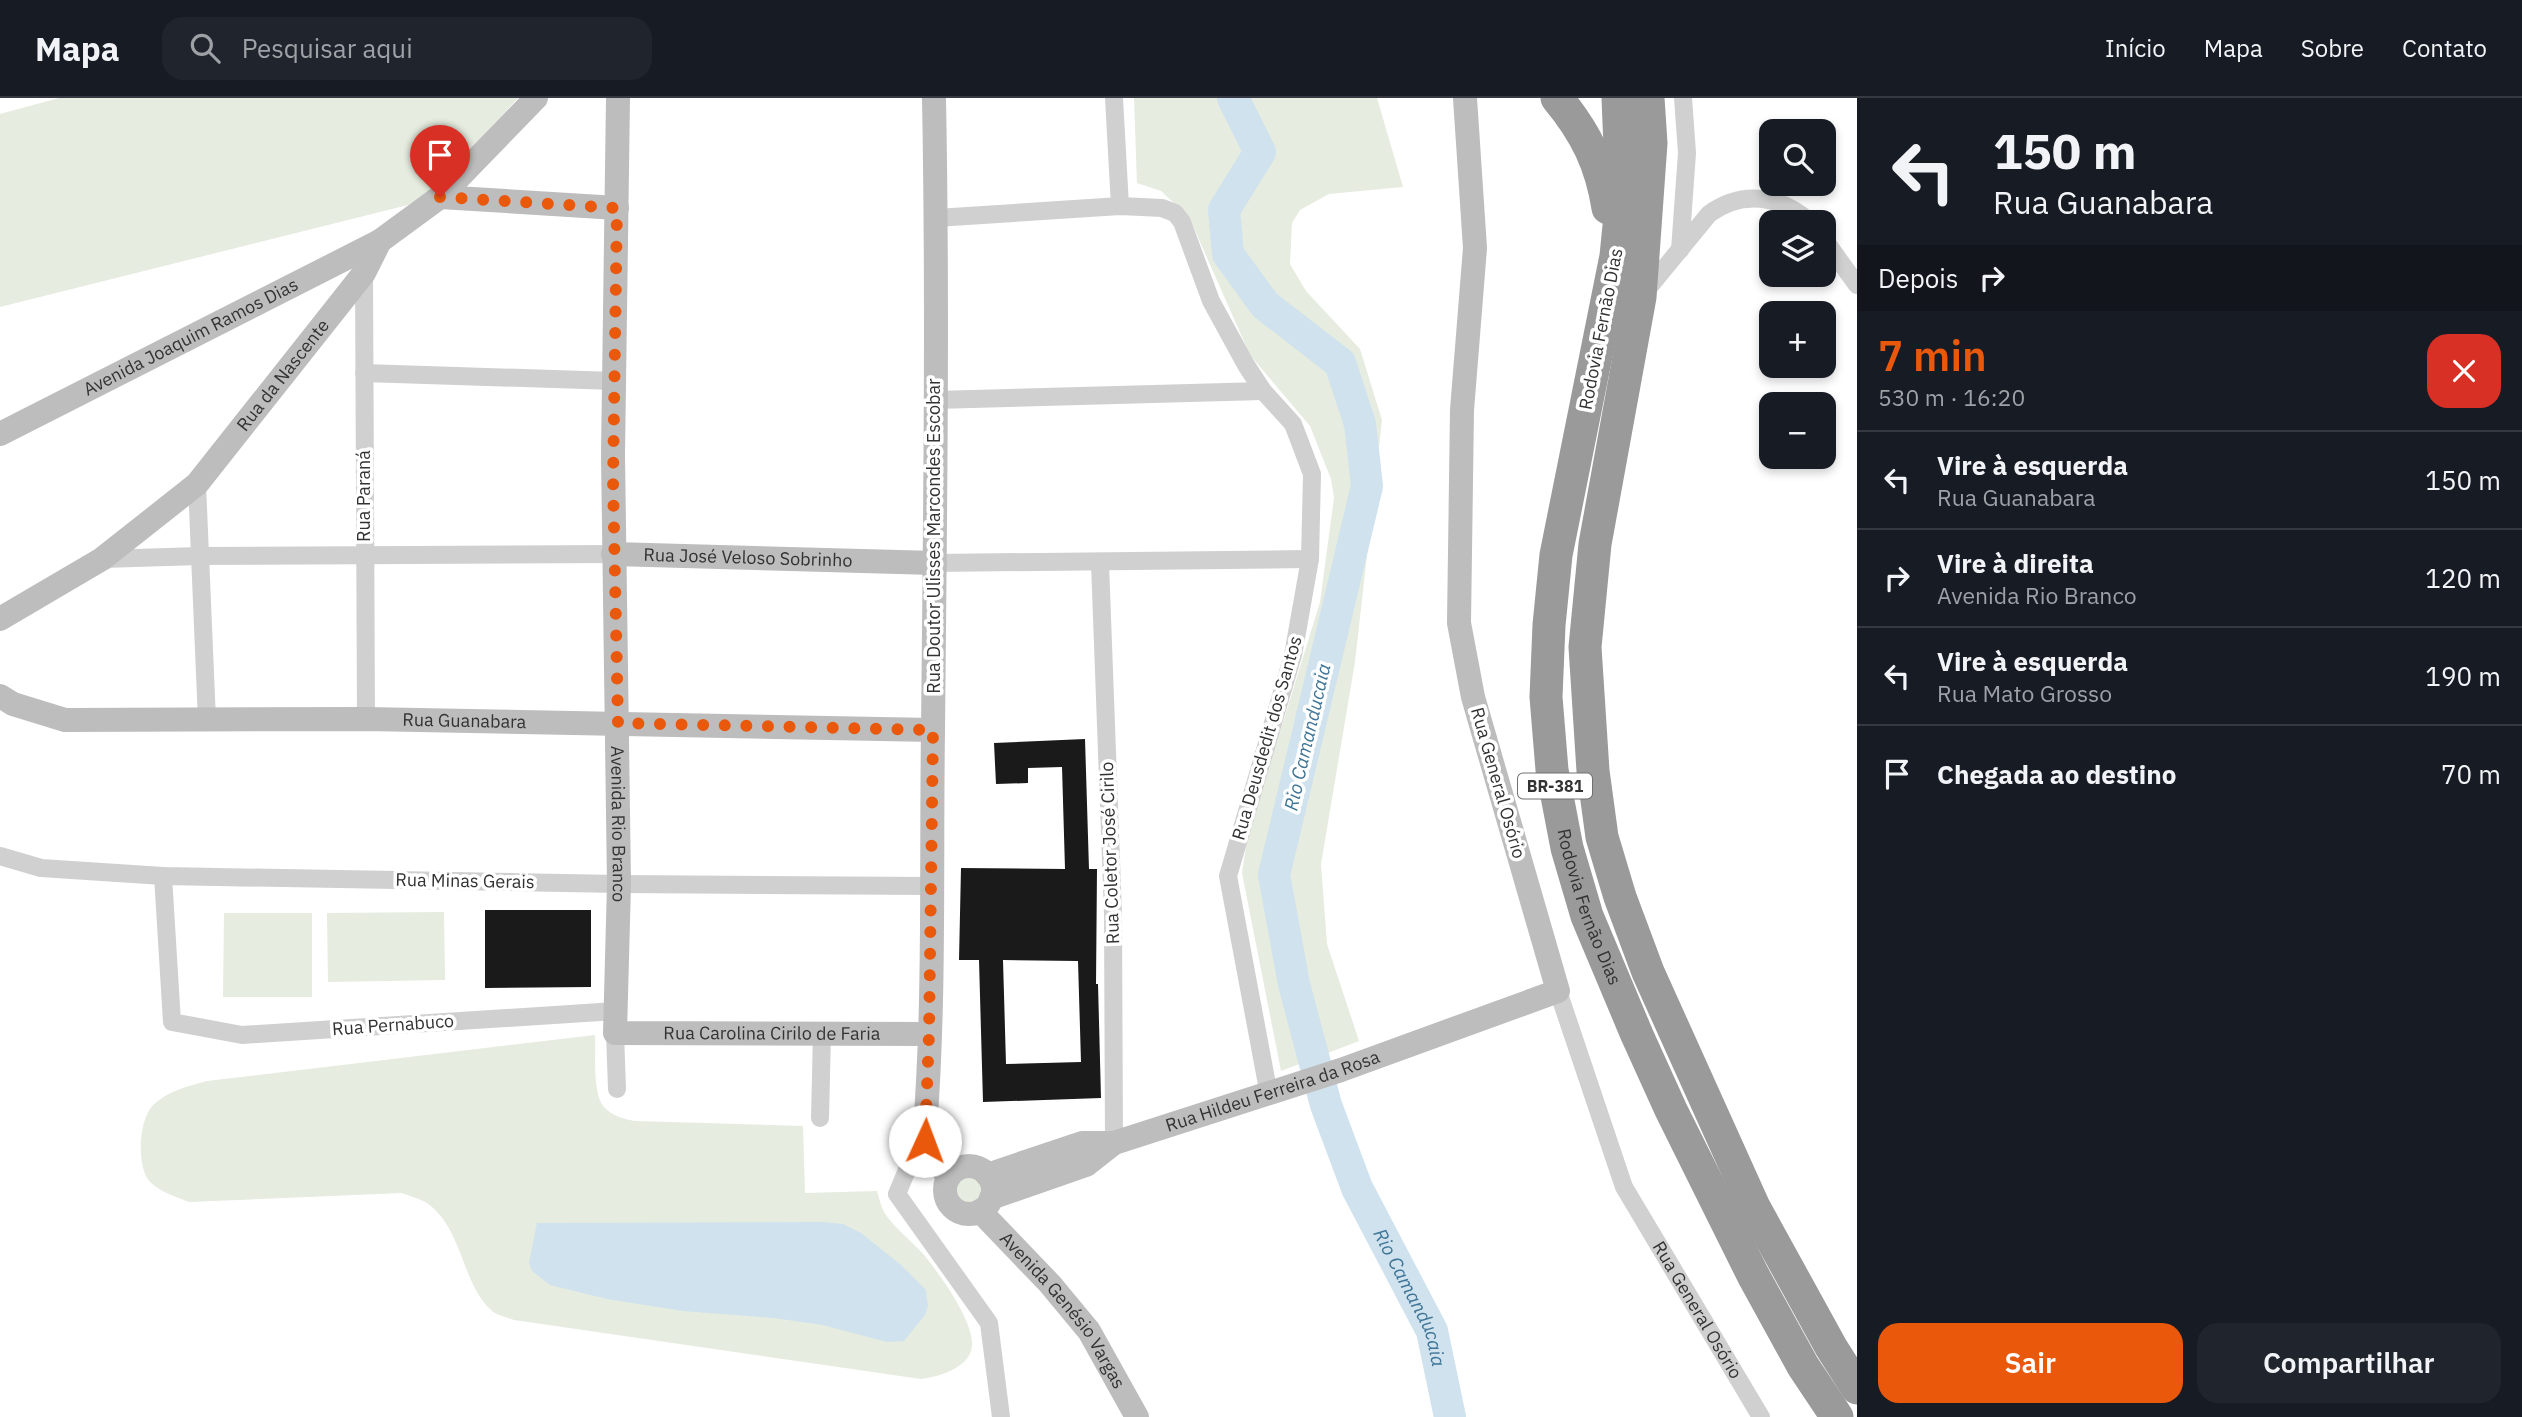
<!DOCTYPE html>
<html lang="pt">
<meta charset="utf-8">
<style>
:root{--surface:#171b24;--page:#20242c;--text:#f1f3f6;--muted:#9ea1a6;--line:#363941;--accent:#ea580c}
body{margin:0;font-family:"IBM Plex Sans",sans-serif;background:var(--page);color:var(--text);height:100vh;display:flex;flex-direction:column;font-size:26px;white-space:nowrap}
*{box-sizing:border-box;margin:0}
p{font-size:23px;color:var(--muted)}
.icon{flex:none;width:38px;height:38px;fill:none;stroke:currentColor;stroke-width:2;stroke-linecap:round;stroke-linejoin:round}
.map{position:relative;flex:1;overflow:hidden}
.sheet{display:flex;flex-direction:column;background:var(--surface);width:665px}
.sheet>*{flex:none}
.banner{background:#171b24;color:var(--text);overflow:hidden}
.controls{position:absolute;left:1759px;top:21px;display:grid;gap:14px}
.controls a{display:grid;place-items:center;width:77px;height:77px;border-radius:14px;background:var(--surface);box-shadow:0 4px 10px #0003;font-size:35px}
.pin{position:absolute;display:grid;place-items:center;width:60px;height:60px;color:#fff;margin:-72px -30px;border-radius:50% 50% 50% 0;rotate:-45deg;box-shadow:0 0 7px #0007}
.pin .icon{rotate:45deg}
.me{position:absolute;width:77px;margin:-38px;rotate:2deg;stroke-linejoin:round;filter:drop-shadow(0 0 5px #0008)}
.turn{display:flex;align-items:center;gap:24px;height:147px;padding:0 21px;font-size:32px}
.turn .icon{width:91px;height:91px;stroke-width:2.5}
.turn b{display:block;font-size:49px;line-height:60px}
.then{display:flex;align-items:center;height:66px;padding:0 21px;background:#0003;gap:14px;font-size:26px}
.round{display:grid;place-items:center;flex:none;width:74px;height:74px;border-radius:21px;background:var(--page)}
.overview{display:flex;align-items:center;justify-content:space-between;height:119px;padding:0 21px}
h1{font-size:42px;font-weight:600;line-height:52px;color:var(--accent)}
.primary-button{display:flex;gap:14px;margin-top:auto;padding:14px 21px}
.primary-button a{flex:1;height:80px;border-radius:21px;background:var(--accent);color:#fff;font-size:28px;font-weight:600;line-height:80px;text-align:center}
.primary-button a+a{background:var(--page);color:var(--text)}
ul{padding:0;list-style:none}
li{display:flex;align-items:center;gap:21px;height:98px;padding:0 21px;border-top:2px solid var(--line)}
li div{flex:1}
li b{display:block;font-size:26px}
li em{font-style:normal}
header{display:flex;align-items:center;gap:42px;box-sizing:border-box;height:98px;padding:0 35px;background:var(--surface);border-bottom:2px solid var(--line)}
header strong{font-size:33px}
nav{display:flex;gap:38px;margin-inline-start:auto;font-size:24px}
.search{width:490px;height:63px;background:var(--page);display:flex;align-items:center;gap:18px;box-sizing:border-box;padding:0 24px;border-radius:21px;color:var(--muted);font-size:26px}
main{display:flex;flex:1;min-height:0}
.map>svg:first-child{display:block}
.green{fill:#e6ecdf}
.water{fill:#cfe2ee}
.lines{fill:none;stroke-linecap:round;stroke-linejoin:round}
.river{stroke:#cfe2ee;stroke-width:32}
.building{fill:#1a1a1a;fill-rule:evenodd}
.street{stroke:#d0d0d0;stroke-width:18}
.secondary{stroke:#bdbdbd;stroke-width:24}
.highway{stroke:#9a9a9a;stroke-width:33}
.route{stroke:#ea580c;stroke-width:12;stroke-dasharray:0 21.6}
.labels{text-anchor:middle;stroke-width:7;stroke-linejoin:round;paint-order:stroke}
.shield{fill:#fff;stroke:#707070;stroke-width:2}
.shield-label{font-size:16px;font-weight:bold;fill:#333}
.street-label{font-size:18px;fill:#333;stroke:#fff}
.water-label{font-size:19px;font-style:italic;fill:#3f7597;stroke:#fff}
</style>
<header>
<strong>Mapa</strong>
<div class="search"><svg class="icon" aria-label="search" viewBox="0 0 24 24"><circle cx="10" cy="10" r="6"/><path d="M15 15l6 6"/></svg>Pesquisar aqui</div>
<nav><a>Início</a><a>Mapa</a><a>Sobre</a><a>Contato</a></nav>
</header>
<main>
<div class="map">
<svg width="1857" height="1319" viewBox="0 0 1857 1319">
<rect width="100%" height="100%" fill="#fff"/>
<!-- green -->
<path class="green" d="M59,0H518L434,90L408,107L0,209V16Z
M1134,0H1377L1403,89L1329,96L1300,112L1292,125L1290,166L1306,193L1360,251L1382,322L1355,564L1321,766L1327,846L1359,943L1281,973L1242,775L1250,721L1284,621L1320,504L1334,400L1331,381L1310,328L1250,257L1189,119L1161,93L1137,85Z
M444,814L445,882L328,884L327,815Z
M224,815H312V899H223Z
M595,937C596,955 592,995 604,1009C612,1018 624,1021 635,1023L803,1028L805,1095L877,1093C879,1100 881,1108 884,1114C895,1131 912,1143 925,1158C940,1177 974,1223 972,1248C970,1270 938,1279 921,1281L514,1222C506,1219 495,1217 490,1211C461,1183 463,1131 427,1105C420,1101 410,1098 402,1095L189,1104C175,1098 156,1093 147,1080C137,1062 139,1022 153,1007C168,993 188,988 207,983Z
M952 1093a16 16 0 1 1 32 0a16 16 0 1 1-32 0Z"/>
<!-- water -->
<path class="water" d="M823,1124L843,1126L861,1135L901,1167L926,1192L928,1208L925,1217L904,1243L887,1244L823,1227L774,1220L683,1213L607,1201L550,1187L532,1173L529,1165L537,1125Z"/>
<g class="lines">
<!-- river -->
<path class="river" id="s1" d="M1233,0L1260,54L1224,112L1228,156L1265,207L1340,265L1360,326L1367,388L1274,777L1294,886L1326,1007L1357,1090L1432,1233L1450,1319"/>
</g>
<!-- building -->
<path class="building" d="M1085,641L1089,771H1097L1096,886H1098L1101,1000L983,1004L979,862H959L961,770L1065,771L1062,669L1028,670V685L996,686L994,645ZM1003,862L1078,863L1081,964L1006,966Z
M485,812H591V889L485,890Z"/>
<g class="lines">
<!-- street -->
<g class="street">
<path d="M1114,0L1120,108"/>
<path d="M936,120L1120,108L1162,110L1175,115L1182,124L1211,203L1246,267L1263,293L1293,326L1312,376L1310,461L1293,557L1228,778L1269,997"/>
<path d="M1824,141L1857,187"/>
<path d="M1680,152L1687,55L1683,0"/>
<path d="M364,175L366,621"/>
<path d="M1645,194L1709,116C1742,92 1780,97 1810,124"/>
<path d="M364,275L615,283"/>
<path d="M935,302L1263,293"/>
<path d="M197,386L207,623"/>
<path d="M102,461L200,458L613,456"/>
<path d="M935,465L1310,461"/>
<path d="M1100,465L1113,816L1114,1045"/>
<path d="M0,758L41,770L163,778L619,786L931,788"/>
<path d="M163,778L172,924L242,937L616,913"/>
<path id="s2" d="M1558,893L1624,1089L1761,1319"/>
<path d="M615,935L617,991"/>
<path d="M820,1020L822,935"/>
<path d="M934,1061L907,1072L897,1096L989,1225L1001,1319"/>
</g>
<!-- secondary -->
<g class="secondary">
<path id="s3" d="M618,0L613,357L619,786L615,935L929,936"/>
<path d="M934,0C938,211 935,423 933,634C931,766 935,899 925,1031C926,1051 936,1064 949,1079"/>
<path d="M440,99L617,110"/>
<path id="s4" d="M0,336L380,143"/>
<path id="s5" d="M613,456L935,465"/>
<path id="s6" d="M0,521L102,461L197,386L364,175L380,143L440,99L536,0"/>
<path id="s7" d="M0,598L13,606L65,622L366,621L933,632"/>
<circle cx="969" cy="1092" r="24"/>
<path d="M987,1077L1082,1045H1114"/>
<path id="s8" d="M991,1100L1086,1067L1114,1045L1341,972L1558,893L1473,599L1459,525L1462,312L1475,150L1465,0"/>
<path id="s9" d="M980,1113L1050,1186L1089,1233L1137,1319"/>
</g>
<!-- highway -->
<g class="highway">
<path d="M1557,0C1586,35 1601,66 1608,110"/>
<path id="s10" d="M1618,0L1622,98L1616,158L1556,457L1549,527L1546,599L1552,672L1567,750L1587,818L1637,937L1671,1012L1753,1177L1803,1268L1837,1319"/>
<path d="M1648,0L1651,45L1640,199L1595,446L1585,549L1593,673L1602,739L1620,799L1648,874L1754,1109L1831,1249L1857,1290"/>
</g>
</g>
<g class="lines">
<!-- route -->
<path class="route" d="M440,99L617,110L613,382L618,625L933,632L929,936L925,1043"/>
</g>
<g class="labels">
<!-- shield labels -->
<rect class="shield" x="1518" y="675.5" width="74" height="25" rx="5"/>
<g class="shield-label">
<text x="1555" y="694">BR-381</text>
</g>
<!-- street labels -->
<g class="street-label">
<text transform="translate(1601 231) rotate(-79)" y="6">Rodovia Fernão Dias</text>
<text dy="6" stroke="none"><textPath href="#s4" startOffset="214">Avenida Joaquim Ramos Dias</textPath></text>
<text dy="6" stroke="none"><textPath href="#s6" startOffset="378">Rua da Nascente</textPath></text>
<text transform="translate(364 398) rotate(-90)" y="6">Rua Paraná</text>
<text transform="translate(934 438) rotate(-90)" y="6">Rua Doutor Ulisses Marcondes Escobar</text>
<text dy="6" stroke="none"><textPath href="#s5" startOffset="135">Rua José Veloso Sobrinho</textPath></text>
<text dy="6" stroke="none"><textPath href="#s7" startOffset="469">Rua Guanabara</textPath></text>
<text transform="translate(1267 640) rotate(-74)" y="6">Rua Deusdedit dos Santos</text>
<text transform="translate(1498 685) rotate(74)" y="6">Rua General Osório</text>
<text dy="6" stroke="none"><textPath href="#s3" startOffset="726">Avenida Rio Branco</textPath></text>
<text transform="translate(1110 755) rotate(-92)" y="6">Rua Coletor José Cirilo</text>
<text transform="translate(465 783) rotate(1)" y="6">Rua Minas Gerais</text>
<text dy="6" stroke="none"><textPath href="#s10" startOffset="821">Rodovia Fernão Dias</textPath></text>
<text transform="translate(393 927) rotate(-4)" y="6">Rua Pernabuco</text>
<text dy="6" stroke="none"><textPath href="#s3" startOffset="1092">Rua Carolina Cirilo de Faria</textPath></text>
<text dy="6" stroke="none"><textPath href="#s8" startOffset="303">Rua Hildeu Ferreira da Rosa</textPath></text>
<text dy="6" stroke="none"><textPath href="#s2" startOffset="350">Rua General Osório</textPath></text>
<text dy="6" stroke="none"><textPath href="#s9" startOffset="130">Avenida Genésio Vargas</textPath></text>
</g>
<!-- water labels -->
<g class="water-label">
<text transform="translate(1307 639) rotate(-77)" y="7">Rio Camanducaia</text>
<text dy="7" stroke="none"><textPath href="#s1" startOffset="1304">Rio Camanducaia</textPath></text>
</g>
</g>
</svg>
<div class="controls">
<a><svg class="icon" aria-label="search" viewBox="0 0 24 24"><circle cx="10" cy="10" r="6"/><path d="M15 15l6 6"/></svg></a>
<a><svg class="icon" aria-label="layers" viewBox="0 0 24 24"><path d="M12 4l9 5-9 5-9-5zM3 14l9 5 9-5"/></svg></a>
<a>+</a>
<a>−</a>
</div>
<div class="pin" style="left:440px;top:99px;background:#d93025"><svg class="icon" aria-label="arrive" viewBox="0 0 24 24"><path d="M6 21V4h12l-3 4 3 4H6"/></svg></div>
<svg class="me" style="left:925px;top:1043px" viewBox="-20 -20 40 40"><circle r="19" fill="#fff"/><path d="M0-13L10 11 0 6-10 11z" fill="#ea580c"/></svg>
</div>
<section class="sheet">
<div class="banner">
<div class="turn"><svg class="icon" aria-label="left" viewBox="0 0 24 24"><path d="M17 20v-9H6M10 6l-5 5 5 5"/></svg><div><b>150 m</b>Rua Guanabara</div></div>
<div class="then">Depois<svg class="icon" aria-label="right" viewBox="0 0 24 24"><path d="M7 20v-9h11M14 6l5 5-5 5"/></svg></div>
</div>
<div class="overview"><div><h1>7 min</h1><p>530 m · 16:20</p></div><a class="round" style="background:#d93025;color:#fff"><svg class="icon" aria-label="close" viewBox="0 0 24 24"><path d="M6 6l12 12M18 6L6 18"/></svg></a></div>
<ul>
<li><svg class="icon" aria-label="left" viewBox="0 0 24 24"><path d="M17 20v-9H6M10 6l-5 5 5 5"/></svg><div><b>Vire à esquerda</b><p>Rua Guanabara</p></div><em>150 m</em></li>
<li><svg class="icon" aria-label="right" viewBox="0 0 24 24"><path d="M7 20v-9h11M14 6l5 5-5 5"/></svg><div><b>Vire à direita</b><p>Avenida Rio Branco</p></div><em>120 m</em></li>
<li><svg class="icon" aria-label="left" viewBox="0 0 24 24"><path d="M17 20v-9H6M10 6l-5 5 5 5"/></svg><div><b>Vire à esquerda</b><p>Rua Mato Grosso</p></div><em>190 m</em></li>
<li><svg class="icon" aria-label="arrive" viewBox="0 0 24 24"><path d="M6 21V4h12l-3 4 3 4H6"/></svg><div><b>Chegada ao destino</b></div><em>70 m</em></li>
</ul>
<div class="primary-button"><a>Sair</a><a>Compartilhar</a></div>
</section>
</main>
